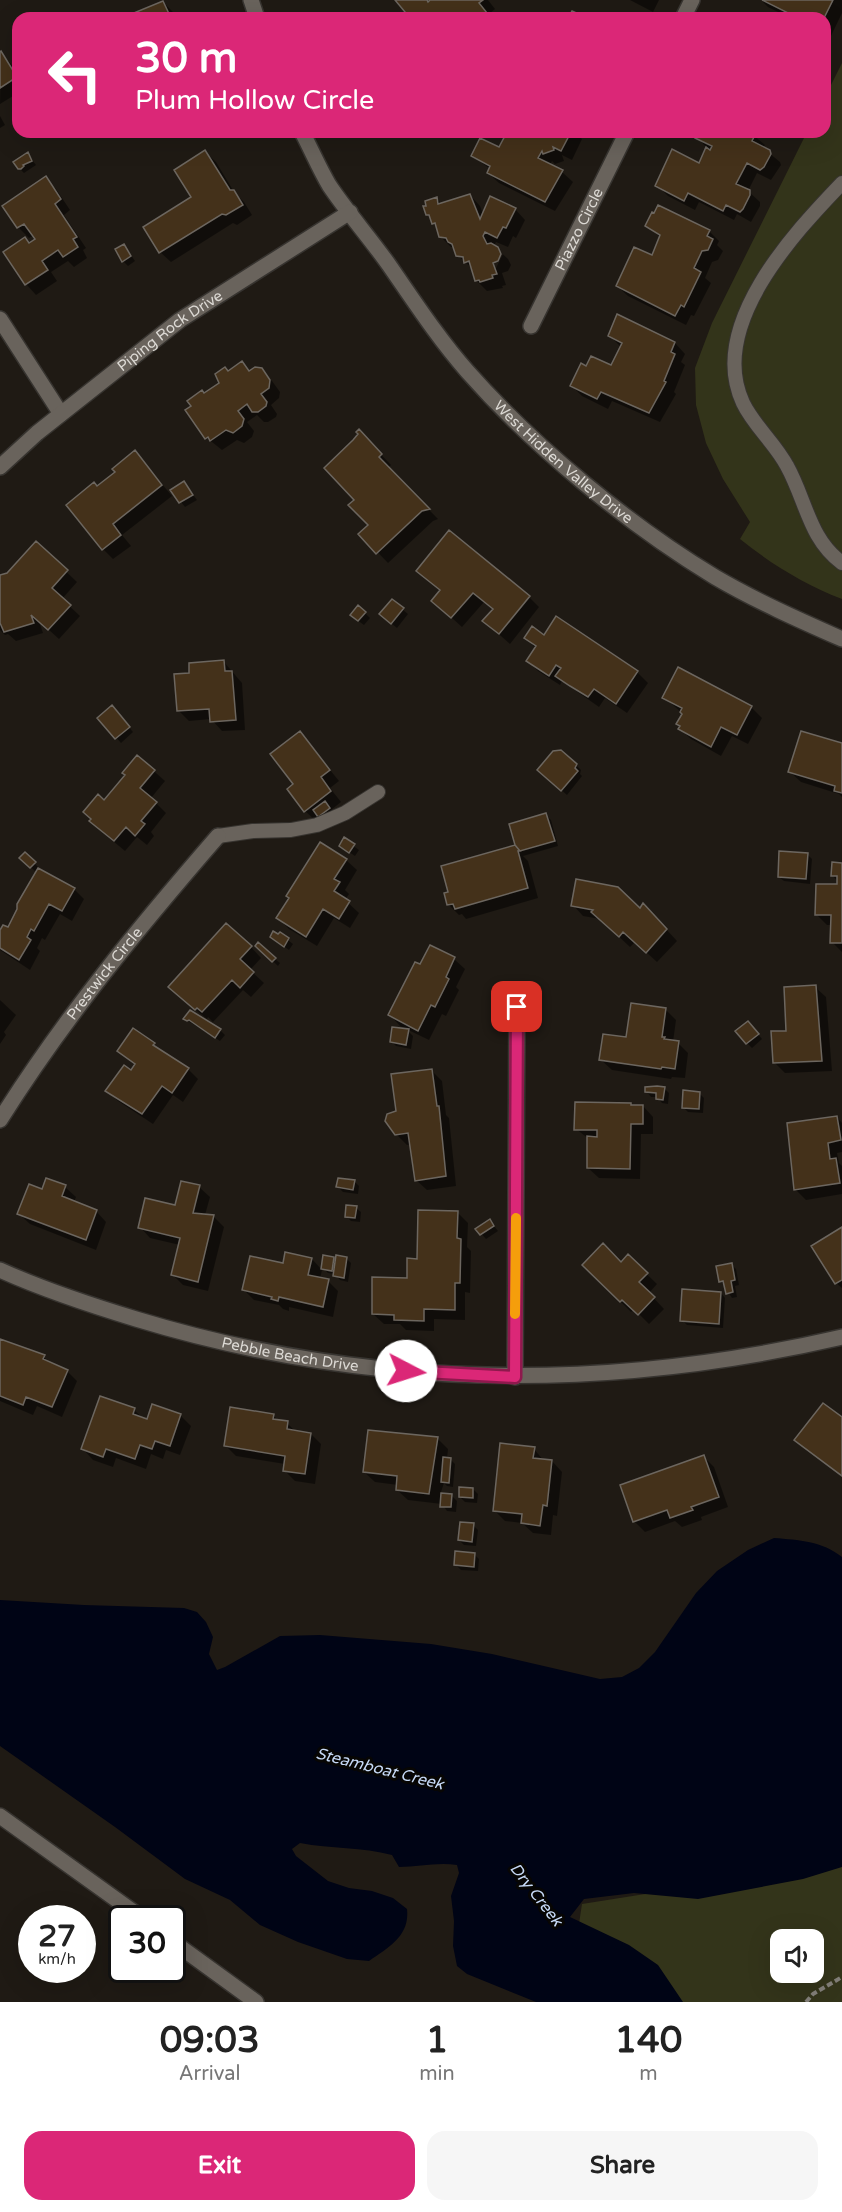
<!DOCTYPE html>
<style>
:root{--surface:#fff;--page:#f6f6f6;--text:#222;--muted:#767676;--accent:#db2777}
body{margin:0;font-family:"Varela Round",sans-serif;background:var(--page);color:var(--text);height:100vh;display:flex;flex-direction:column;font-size:22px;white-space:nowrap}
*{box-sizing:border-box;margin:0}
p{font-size:20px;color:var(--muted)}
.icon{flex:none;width:33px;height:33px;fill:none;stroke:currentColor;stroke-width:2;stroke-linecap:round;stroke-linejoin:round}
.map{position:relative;height:2002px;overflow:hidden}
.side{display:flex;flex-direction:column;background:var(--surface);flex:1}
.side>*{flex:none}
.guide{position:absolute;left:12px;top:12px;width:819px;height:126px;border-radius:18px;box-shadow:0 6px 24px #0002;background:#db2777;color:#fff;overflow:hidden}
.fabs{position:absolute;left:770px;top:1929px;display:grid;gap:12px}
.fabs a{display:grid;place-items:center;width:54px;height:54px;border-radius:12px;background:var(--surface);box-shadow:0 6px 24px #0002;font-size:30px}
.speed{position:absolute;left:18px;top:1905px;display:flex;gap:12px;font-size:30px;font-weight:700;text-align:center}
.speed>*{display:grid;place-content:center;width:78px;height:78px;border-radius:50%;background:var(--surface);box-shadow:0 6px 24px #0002;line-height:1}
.speed small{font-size:15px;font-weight:400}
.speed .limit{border:3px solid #111;border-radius:9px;background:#fff;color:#111}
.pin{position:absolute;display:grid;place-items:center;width:51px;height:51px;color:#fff;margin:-26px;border-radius:12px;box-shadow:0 3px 9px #0006}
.me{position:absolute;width:66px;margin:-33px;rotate:95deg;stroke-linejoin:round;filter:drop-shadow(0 0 4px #0008)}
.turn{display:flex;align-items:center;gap:21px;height:126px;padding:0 24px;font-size:27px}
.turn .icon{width:78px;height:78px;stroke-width:2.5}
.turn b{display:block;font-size:42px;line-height:51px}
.eta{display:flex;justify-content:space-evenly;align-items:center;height:102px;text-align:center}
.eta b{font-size:36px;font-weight:700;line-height:42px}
.button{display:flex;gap:12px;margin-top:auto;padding:12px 24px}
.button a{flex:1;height:69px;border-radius:18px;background:var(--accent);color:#fff;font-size:24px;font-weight:700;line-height:69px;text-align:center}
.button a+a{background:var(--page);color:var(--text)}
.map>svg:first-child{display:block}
.green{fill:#33341a;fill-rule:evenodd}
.water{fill:#000415}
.shadow{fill:#0007;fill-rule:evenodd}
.building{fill:#44311a;stroke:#6c665f;stroke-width:1.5}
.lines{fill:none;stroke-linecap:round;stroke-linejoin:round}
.service-casing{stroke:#373430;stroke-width:16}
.minor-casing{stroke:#373430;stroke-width:18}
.tertiary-casing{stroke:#373430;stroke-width:18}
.path{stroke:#827e78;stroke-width:4;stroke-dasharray:6 3;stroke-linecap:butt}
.service{stroke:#69635c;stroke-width:14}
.minor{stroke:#69635c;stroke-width:15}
.tertiary{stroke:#69635c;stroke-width:15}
.route-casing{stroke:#8e194d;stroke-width:15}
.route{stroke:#db2777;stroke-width:10}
.slow{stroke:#f59e0b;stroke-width:10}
.labels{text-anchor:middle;stroke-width:6;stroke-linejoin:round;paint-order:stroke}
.street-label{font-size:15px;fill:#dcd9d4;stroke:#070604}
.water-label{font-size:16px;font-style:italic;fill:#c7daf7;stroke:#070604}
</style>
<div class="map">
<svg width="842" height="2002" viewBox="0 0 842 2002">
<rect width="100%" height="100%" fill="#1f1a14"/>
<!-- green -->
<path class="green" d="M842,63V599C804,584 771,564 740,539L750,522L723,479L706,443L696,405L695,368L712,323L807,132H825V97Z
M842,1863V2002H562L568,1996L582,1904ZM780,1940H813V1972H780Z"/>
<!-- water -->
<path class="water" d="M774,1538C799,1540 822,1541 842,1557V1867L803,1879L698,1899L634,1893L584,1899L570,1917L629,1945L658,1965L683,2002H536L467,1974L457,1966L453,1946L454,1921L451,1896L459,1873L457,1865C437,1862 418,1867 399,1867L392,1855C362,1847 331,1849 300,1843L292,1849L296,1856L328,1881L349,1888L372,1891L393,1898L407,1909C410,1936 389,1947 369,1961L347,1959L298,1942L260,1925L230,1900L185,1879L115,1827L0,1746V1600L84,1605L184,1608L197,1612L206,1622L213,1637L209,1654L217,1670L225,1667L280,1636L320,1635L431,1644L492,1654L600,1679L622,1677L639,1668L655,1652L696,1593L717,1571L748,1550Z"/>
<!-- shadow -->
<path class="shadow" d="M397,0H427L429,3L433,0H488L495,9L488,15L491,18H412Z
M630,0H659L653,12Z
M761,0H842V13L830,38L825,35V18H790L768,7Z
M163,2L174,13L176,18H126Z
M1,53L11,64L18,75V93L0,104Z
M0,116L5,125L0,128Z
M508,132H575L582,139L572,160L562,155L564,161L555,164L552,161L550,165L562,172L573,182L555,211L499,183L488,173L490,169L473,156L500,149Z
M697,132H750L765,145L763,148L780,162L781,165L771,180L757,173L748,191L760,202V206L751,222L737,214L734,220L699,202L695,210L668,196L657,185L700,165L707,148L697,137L698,134Z
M205,152L216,162L234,192L244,202L252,215L237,225L233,223L171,262L160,252L193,197Z
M27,154L36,165L24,173L19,168Z
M45,178L56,189L70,210L64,215L86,248L83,250L87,258L74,267L68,261L51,272L57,281L36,295L26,284L25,239L30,244L37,239L34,235L29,238L18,227Z
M470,195L480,206L483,214L515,209L525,220L516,238L513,236L508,247L496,242L494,246L508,259L511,265L508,271L502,273L506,285L502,286L503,288L487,291L476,280L473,269L457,255L455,247H451L440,236L438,229L427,214L437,199L442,204ZM499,254H503L496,268L493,267Z
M647,225L709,231L719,241L717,245L723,251L718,260L712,262L705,278L711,283L694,316L691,315L686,325L628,296L617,286L653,257L661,238Z
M124,245L135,261L128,266L123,261Z
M618,316L675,343L685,354L681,362L685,365L674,392L676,394L660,422L612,401L608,409L582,396L572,386L587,368L612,367L621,347L610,336Z
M242,363L250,372L261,370L272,381L280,392L279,398L271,405L277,414L276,417L268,422H264L257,415L247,422L254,431L252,437L244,443L237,440L222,450L207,438L205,395L221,383L228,372Z
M369,442L391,465L388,468L438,519L433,521L388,563L360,534L370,525L356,500Z
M135,452L172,496L122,535L131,546L113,559L103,549L98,488L117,472Z
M184,483L197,500L185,507L172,491Z
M36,543L77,582L62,599L80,616L59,639L39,621L43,633L16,641L8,634L5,635L0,630V577L8,574Z
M429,581L529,597L539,607L510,644L484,621L494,610L484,602L462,627L433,601L441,591Z
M392,601L408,614L397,628L386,619Z
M365,613L370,618L364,625L357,620Z
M557,618L637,672L648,683L627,713L605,698L599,707L562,681L560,685L538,671L528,661L536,649L526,638L544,637Z
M224,662L242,683L245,730L222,731L211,719L189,721L178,710L191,675Z
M664,697L751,707L762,718L748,744L732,736L721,756L691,739L680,729L683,714Z
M116,712L133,732L121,743L99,718Z
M300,733L339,781L330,788L341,802L331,810L333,813L316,821L305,811L295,784Z
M842,744V797L839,794L801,782L790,772Z
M138,757L165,781L151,798L166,813L151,832L154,836L147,845L137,837L125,851L101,831L105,802L127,776Z
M576,765L581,770L580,774L582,776L567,795L544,775Z
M546,815L551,820L558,846L523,856L528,861L538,898L466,919L462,914L459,915L449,905L450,893L515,847Z
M345,840L359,850L355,856L346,850Z
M25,854L39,868L38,869L74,889L84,899L72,921L60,914L45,940L42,938L37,948L40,951L30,970L0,950V933L9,929L37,873L21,858Z
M807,854L812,859L810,884L784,881L779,877Z
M346,860L357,870L345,890L349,894L345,900L359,913L350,928L334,918L317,946L289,929L278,918Z
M842,864V952L832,942V925H827L816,914L838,886V882L833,876Z
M573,905L640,910L654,916L677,941L657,962L635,942L630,947L600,919L583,916Z
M280,934L293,944L289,950L276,941Z
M257,946L275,959L280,963L278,966Z
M251,947L261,958L250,970L264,983L251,997L243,990L213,1022L208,1017L207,1019L180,997Z
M454,959L465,969L456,987L459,990L446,1016L442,1014L429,1040L400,1026L390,1015L421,966Z
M815,987L826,997L832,1071L785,1073L774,1062L788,1032Z
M0,1000L16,1015L4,1032L6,1035L0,1044Z
M665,1009L676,1020L673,1042L678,1043L688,1053L685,1078L672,1077L671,1079L612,1070L601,1060Z
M185,1019L220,1030L225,1035L220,1041Z
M753,1028L762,1039L752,1048L747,1043Z
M134,1030L160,1051L188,1069L198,1079L183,1102L173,1095L153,1124L118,1101L107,1091L132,1072L136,1066L119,1051Z
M408,1031L413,1036L411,1049L396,1046L391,1041Z
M431,1070L442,1081L446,1115L449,1118L456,1186L427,1190L416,1180L411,1144L407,1145L396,1134L398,1112Z
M664,1088L669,1093L668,1104L662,1103L657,1097H651L647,1092Z
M699,1093L704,1098L703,1113L688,1112L683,1107Z
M630,1104L632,1106H643L653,1117V1134H641L640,1179L599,1178L588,1168L589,1139L576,1129Z
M837,1117L842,1123V1152L837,1153L839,1163L842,1166V1194L806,1200L795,1189Z
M354,1181L359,1186L358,1194L343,1192L338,1187Z
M65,1187L76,1197L74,1202L96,1211L106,1222L96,1250L30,1224L19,1214L43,1191Z
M199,1187L210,1197L205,1215L213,1216L224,1227L208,1291L183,1285L173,1275L180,1245L150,1238L140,1227L177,1207Z
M356,1208L361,1212L360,1222L351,1221L346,1216Z
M457,1212L468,1223L467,1247L471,1251L470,1293L465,1292V1320L434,1319V1331L406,1330L400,1324H384L373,1314L408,1279L418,1260Z
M490,1221L498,1231L486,1239L477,1229Z
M842,1229V1288L836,1283Z
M628,1256L657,1284L649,1293L664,1309L649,1324L634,1309L631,1312L584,1265L621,1264Z
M333,1258L337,1262L346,1258L351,1263L348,1282L340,1280L335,1274L328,1273L323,1268Z
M312,1259L322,1270L320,1279L328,1281L338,1291L333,1317L289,1307V1311L283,1309L279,1305L254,1300L243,1289L284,1265Z
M731,1264L736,1269L739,1285L735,1286L737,1297L732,1298L721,1281Z
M721,1293L725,1298L723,1328L687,1325L682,1320Z
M0,1340L44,1357L52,1365L67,1371L77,1381L62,1417L37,1406L33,1415L0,1401Z
M134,1410L145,1420L180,1415L191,1426L180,1455L166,1450L163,1459L151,1454L146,1469L116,1458L113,1467L93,1460L83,1449Z
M273,1415L280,1422L287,1423L296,1432L311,1434L321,1444L315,1484L295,1481L284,1470L285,1464L236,1456L226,1446Z
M842,1418V1476L806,1450L796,1440Z
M437,1438L448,1449L447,1459H450L455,1464L453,1487L447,1486L444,1483L440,1495L452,1496L457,1501L456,1512L447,1511L442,1504L408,1500L397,1490L398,1485L375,1482L364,1472Z
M534,1449L544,1461H552L562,1472L557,1516L553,1515L551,1535L533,1533L522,1523L505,1521L494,1510Z
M704,1457L714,1467L728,1507L701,1517L702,1520L682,1527L675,1521L645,1532L634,1521Z
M473,1489L478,1494L477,1503L465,1502L460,1497Z
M473,1525L478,1530L476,1546L464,1545L459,1540Z
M474,1554L479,1559L478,1571L461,1570L456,1565Z"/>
<!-- building -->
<path class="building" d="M395,0H427L428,2L430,0H483L479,3L491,18H410Z
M762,0H833L824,18H798Z
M163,1L171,18H124V17Z
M572,11L587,18H568Z
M1,51L17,77L0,88V52Z
M507,132H571L561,151L553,147L554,150L543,154L542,151L538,158L563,170L545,202L487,173L490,166L471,156L480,138L499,147Z
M695,132H753L756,133L752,141L770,150L771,154L764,167L760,170L747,163L736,184L750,190V195L743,209L740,212L726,205L723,211L688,193L684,201L655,186L672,149L699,163L706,147L710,150L712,146L695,138L697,133Z
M205,150L230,190H234L243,205L226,215L222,214L159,253L143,227L191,197L174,170Z
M28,152L32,161L23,165L24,166L21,169H18L13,162Z
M46,176L61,199L55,204L77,237L73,239L78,247L63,257L58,250L42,261L48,270L25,285L3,252L25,237L29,243L35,239L24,224L17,228L2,206Z
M470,194L480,219L490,196L516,208L506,228L503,227L497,238L485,232L483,236L487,244L491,243L498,247L501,254L498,261L493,263L497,274L492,275L493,278L480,282L479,280L475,281L469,261L464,263L463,257L456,256L452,244L448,242L446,238L439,237L435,223L432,224L429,215H426L423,206H426L425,201L437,197L438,204Z
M658,205L710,230L707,236L713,239L708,250L702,251L694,268L701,272L684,307L681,305L675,316L616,286L634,247L652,255L660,235L645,226L652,212L654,213Z
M124,244L131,256L122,262L115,249Z
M617,314L675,342L671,352L675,354L664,381L666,382L649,413L601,392L597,399L570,386L581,363L586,366L591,356L611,365L622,343L608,336Z
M242,361L249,371L255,367L262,368L270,380L269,388L261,394L267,402L266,406L258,412H252L247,404L238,411L244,419L242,426L233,433L226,430L210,441L208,437L205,439L185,410L191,406L187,401L202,390L204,393L219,383L215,374L225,367L228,371Z
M359,429L382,454L379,457L430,509L422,511L376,554L358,534L368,525L348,505L354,500L324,468L353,440L358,434L356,432Z
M135,450L162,485L113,524L121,535L102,550L66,505L94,482L97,486L115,472L112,469Z
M184,481L193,495L179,503L170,490Z
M449,530L530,596L499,634L482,621L493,609L473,593L451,618L431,601L440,590L416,571Z
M36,541L68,570L52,588L71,605L48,630L31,615L34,623L4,632L0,623V575L7,573Z
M392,599L404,608L391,624L379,614Z
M358,605L366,612L358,621L350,615Z
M556,616L638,671L616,704L594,689L588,697L570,686L555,676L561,668L556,665L549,676L526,661L536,646L524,638L532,626L544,635Z
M224,660L225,671H232L236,720L210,722L209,709L177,711L174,674L189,673V663Z
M678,667L752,706L737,735L721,727L711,747L678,729L680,726L676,724L682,714L680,712L682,708L662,698Z
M112,705L130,727L115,739L97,718Z
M300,731L330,770L321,777L331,791L304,812L287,789L293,784L270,754Z
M801,731L842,743V793L834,791L835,786L788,772Z
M561,750L577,764L575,768L578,771L561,791L537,770L553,751Z
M137,755L155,770L140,788L157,802L141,821L145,824L135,836L126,827L114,841L89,821L91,819L83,812L98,794L104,800L125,775L122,773Z
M325,801L330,808L318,817L313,810Z
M546,813L555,841L520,851L515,845L509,824Z
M344,837L355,844L349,853L339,846Z
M320,842L347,859L334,879L340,882L334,891L350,901L339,919L323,909L306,937L276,918L289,898L286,896Z
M515,845L520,851H518L528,888L455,909L453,904L447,905L444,893L448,892L441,866Z
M779,851L808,853L806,879L778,877Z
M25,852L36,862L30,868L19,858Z
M832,862L842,863V943H830L831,915H815L816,884H837V876H831Z
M38,868L75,888L62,911L49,904L34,931L31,929L27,937L31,940L19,960L0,948V930L3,925L8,927L17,909V904Z
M576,879L618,887L640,908L643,903L667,929L646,953L623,932L619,937L591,912L593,910L571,906Z
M226,923L252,946L240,959L254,972L240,988L232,980L202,1012L197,1008L195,1010L168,987Z
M273,931L278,934L280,932L289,938L284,947L270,937Z
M258,942L276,958L272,962L255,946Z
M430,945L455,957L446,977L449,979L435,1007L431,1005L418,1031L388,1015L415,962L420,964Z
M816,985L822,1061L773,1063L771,1031H786L784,987Z
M631,1003L666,1008L662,1037H665L664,1039L679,1041L675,1069L662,1067L661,1069L599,1060L603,1034L626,1037Z
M190,1010L221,1029L215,1038L189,1020L187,1021L183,1019Z
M748,1021L759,1034L746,1044L735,1031Z
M392,1027L409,1029L406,1045L390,1042Z
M133,1028L155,1043L153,1045L189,1068L172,1093L162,1086L142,1114L105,1091L124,1065L131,1070L135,1064L117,1051Z
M432,1069L437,1106H439L446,1176L415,1181L408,1133L395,1135L385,1121L387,1114L396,1111L391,1074Z
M657,1086L665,1087L663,1100L656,1099V1093L645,1092V1087Z
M683,1090L700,1092L699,1109L682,1108Z
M575,1102L631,1103V1105H643V1124H631L630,1169L587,1168V1136L597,1137V1130H574Z
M837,1116L841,1140L828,1143L830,1159L836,1158L840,1183L794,1190L787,1123Z
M46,1178L66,1185L62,1196L97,1210L86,1240L17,1214L29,1184L42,1189Z
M338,1178L355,1180L353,1190L336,1187Z
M181,1181L200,1185L193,1213L214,1215L198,1282L171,1275L180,1238L138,1228L145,1198L175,1205Z
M346,1205L357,1206L355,1218L345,1217Z
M418,1210L458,1211L457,1238L461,1239L460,1283H455V1310L424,1309V1321L394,1320V1315L372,1314V1277L407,1278V1258L417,1259Z
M490,1219L494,1226L480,1235L475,1229Z
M842,1227V1280L835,1284L811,1246Z
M603,1243L621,1262L628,1254L648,1273L639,1282L655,1297L638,1315L622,1300L620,1302L582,1265Z
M285,1252L312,1258L308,1275L329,1279L323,1307L279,1297L278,1301L271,1299L272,1297L242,1290L250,1256L283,1263Z
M323,1255L334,1257L332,1271L321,1269Z
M336,1255L347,1257L344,1278L333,1276Z
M732,1263L735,1280L731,1281L733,1292L726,1294L723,1281L719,1282L716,1266Z
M682,1289L721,1292L719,1324L680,1321Z
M0,1339L45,1355L43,1359L68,1370L52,1407L26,1397L23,1405L0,1396Z
M100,1396L135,1408L133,1414L147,1419L152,1404L181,1414L170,1446L155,1441L152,1449L140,1445L135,1459L106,1449L103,1457L81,1449Z
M823,1403L842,1417V1476L794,1440Z
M230,1407L274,1414L273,1419L288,1421L287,1429L311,1433L305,1474L283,1471L285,1456L224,1446Z
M368,1430L438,1437L429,1494L396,1490L397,1476L363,1472Z
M500,1443L535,1447L533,1458L552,1460L547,1506L543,1505L540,1526L521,1523L522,1514L493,1511Z
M704,1455L719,1497L691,1507L693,1510L670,1518L667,1510L633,1522L620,1485Z
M443,1457L451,1458L449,1483L441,1482Z
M459,1487L473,1488V1498L459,1497Z
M441,1493L452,1494L451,1507H440Z
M460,1522L474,1523L472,1542L458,1540Z
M455,1551L475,1553L474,1567L454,1565Z"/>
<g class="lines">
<!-- service casing -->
<g class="service-casing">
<path id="service" d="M842,183C793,234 707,326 743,403C754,426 775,443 787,466C806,500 809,539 842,563
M218,836L253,831L291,830L317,825L345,813L378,792"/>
</g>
<!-- minor casing -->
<g class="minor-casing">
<g id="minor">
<path d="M683,18L692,0"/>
<path d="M0,319L61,414"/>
<path id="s1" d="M531,326L627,132"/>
<path id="s2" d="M0,1120C64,1018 140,926 218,836"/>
<path id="s3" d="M0,1270C44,1290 90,1305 136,1319C369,1390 605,1392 842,1337"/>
<path d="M515,1377L517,1007"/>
</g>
</g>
<!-- tertiary casing -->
<g class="tertiary-casing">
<g id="tertiary">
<path d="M251,0L257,18"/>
<path id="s4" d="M302,132C311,149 319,168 329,185C347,212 370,238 389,265C414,301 438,338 467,371C534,447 629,525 715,577C756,601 799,620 842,639"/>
<path id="s5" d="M0,467L37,433L180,320L350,212"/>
<path d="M0,1816L142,1918"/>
<path d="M172,1941L256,2002"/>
</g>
</g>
<!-- path -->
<path class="path" d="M806,2002L813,1994L842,1977"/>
<!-- service -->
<use href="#service" class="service"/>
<!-- minor -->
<use href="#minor" class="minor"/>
<!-- tertiary -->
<use href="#tertiary" class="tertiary"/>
</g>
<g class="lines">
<!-- route casing -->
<g class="route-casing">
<path id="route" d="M406,1371L515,1377L517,1007"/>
</g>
<!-- route -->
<use href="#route" class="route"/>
<!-- slow -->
<path class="slow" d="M515,1314L516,1218"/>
</g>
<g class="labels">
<!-- street labels -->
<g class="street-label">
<text dy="5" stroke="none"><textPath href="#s1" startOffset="108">Piazzo Circle</textPath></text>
<text dy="5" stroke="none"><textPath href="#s5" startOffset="218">Piping Rock Drive</textPath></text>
<text dy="5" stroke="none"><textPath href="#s4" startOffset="424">West Hidden Valley Drive</textPath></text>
<text dy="5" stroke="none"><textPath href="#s2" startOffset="180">Prestwick Circle</textPath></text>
<text dy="5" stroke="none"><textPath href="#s3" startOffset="303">Pebble Beach Drive</textPath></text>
</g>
<!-- water labels -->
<g class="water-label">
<text transform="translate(380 1768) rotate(14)" y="6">Steamboat Creek</text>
<text transform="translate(537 1894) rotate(52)" y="6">Dry Creek</text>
</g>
</g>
</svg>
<div class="fabs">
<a><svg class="icon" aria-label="sound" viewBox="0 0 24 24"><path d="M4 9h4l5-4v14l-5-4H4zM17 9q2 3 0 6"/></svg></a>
</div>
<div class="speed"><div>27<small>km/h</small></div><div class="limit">30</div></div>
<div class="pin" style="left:517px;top:1007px;background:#d93025"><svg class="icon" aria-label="arrive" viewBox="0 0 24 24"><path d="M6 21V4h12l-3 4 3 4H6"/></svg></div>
<svg class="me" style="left:406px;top:1371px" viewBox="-20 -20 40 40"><circle r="19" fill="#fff"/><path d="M0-13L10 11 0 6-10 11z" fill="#db2777"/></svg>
<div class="guide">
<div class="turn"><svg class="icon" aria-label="left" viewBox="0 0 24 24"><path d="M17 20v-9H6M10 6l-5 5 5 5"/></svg><div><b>30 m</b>Plum Hollow Circle</div></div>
</div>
</div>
<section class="side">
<div class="eta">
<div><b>09:03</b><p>Arrival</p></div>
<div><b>1</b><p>min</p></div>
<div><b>140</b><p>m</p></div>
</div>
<div class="button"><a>Exit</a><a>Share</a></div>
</section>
